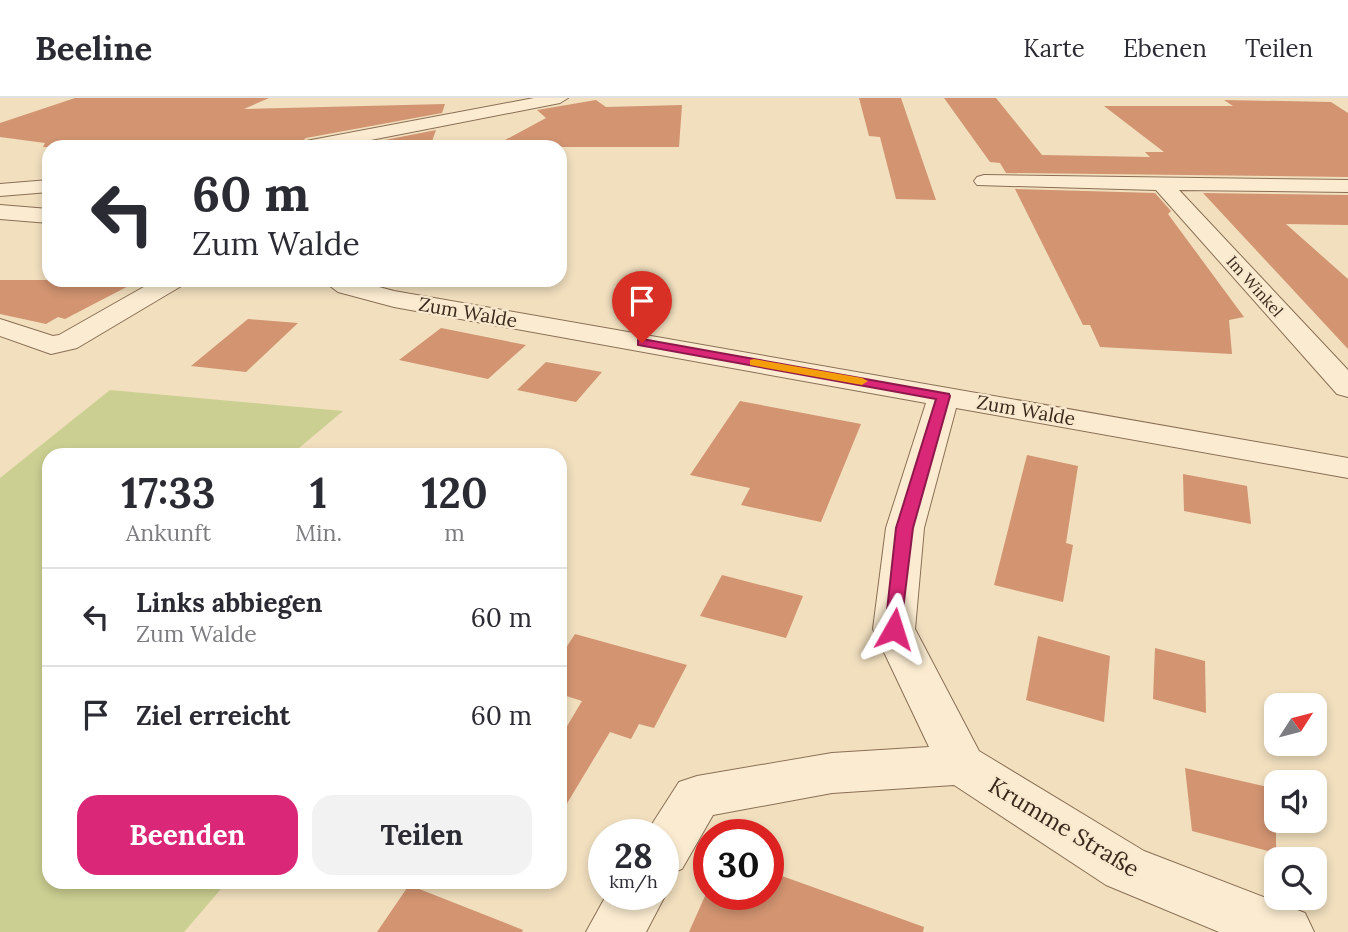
<!DOCTYPE html>
<html lang="de">
<meta charset="utf-8">
<style>
:root{--surface:#fff;--page:#f2f2f3;--text:#2b2b33;--muted:#7c7c81;--line:#e1e1e2;--accent:#db2777}
body{margin:0;font-family:Lora,serif;background:var(--page);color:var(--text);height:100vh;display:flex;flex-direction:column;font-size:26px;white-space:nowrap}
*{box-sizing:border-box;margin:0}
p{font-size:23px;color:var(--muted)}
.icon{flex:none;width:38px;height:38px;fill:none;stroke:currentColor;stroke-width:2;stroke-linecap:round;stroke-linejoin:round}
.map{position:relative;flex:1;overflow:hidden}
.details{position:absolute;left:42px;top:350px;width:525px;height:441px;display:flex;flex-direction:column;background:var(--surface);border-radius:21px;box-shadow:0 4px 10px #0003}
.details>*{flex:none}
.top-card{position:absolute;left:42px;top:42px;width:525px;height:147px;border-radius:21px;box-shadow:0 4px 10px #0003;background:#fff;color:var(--text);overflow:hidden}
.needle{width:46px;rotate:54deg}
.tools{position:absolute;left:1264px;top:595px;display:grid;gap:14px}
.tools a{display:grid;place-items:center;width:63px;height:63px;border-radius:14px;background:var(--surface);box-shadow:0 4px 10px #0003;font-size:35px}
.speed{position:absolute;left:588px;top:721px;display:flex;gap:14px;font-size:35px;font-weight:700;text-align:center}
.speed>*{display:grid;place-content:center;width:91px;height:91px;border-radius:50%;background:var(--surface);box-shadow:0 4px 10px #0003;line-height:1}
.speed small{font-size:18px;font-weight:400}
.speed .limit{border:10px solid #d22;background:#fff;color:#111}
.pin{position:absolute;display:grid;place-items:center;width:60px;height:60px;color:#fff;margin:-72px -30px;border-radius:50% 50% 50% 0;rotate:-45deg;box-shadow:0 0 7px #0007}
.pin .icon{rotate:45deg}
.me{position:absolute;width:77px;margin:-38px;rotate:6deg;stroke-linejoin:round;filter:drop-shadow(0 0 5px #0008)}
.turn{display:flex;align-items:center;gap:24px;height:147px;padding:0 35px;font-size:32px}
.turn .icon{width:91px;height:91px;stroke-width:2.5}
.turn b{display:block;font-size:49px;line-height:60px}
.eta{display:flex;justify-content:space-evenly;align-items:center;height:119px;text-align:center}
.eta b{font-size:42px;font-weight:700;line-height:49px}
.button{display:flex;gap:14px;margin-top:auto;padding:14px 35px}
.button a{flex:1;height:80px;border-radius:21px;background:var(--accent);color:#fff;font-size:28px;font-weight:700;line-height:80px;text-align:center}
.button a+a{background:var(--page);color:var(--text)}
ul{padding:0;list-style:none}
li{display:flex;align-items:center;gap:21px;height:98px;padding:0 35px;border-top:2px solid var(--line)}
li div{flex:1}
li b{display:block;font-size:26px}
li em{font-style:normal}
header{display:flex;align-items:center;gap:42px;box-sizing:border-box;height:98px;padding:0 35px;background:var(--surface);border-bottom:2px solid var(--line)}
header strong{font-size:33px}
nav{display:flex;gap:38px;margin-inline-start:auto;font-size:24px}
.map>svg:first-child{display:block}
.green{fill:#cbcf91}
.building{fill:#d29471}
.lines{fill:none;stroke-linecap:round;stroke-linejoin:round}
.street-casing{stroke:#8a6f55;stroke-width:2}
.street{fill:#fbecd1;fill-rule:evenodd}
.route{fill:#db2777;stroke:#8e194d;stroke-width:2}
.slow{fill:#f59e0b}
.labels{text-anchor:middle;stroke-width:5;stroke-linejoin:round;paint-order:stroke}
.far-street-label{font-size:16px;fill:#38281b;stroke:#f8e9ce}
.street-label{font-size:19px;fill:#38281b;stroke:#f8e9ce}
.near-street-label{font-size:23px;fill:#38281b;stroke:#f8e9ce}
</style>
<header>
<strong>Beeline</strong>
<nav><a>Karte</a><a>Ebenen</a><a>Teilen</a></nav>
</header>
<div class="map">
<svg width="1348" height="834" viewBox="0 0 1348 834">
<rect width="100%" height="100%" fill="#f1dfbe"/>
<!-- green -->
<path class="green" d="M110,292L343,313L299,350L319,357H49V784H227L184,834H0V380Z"/>
<!-- building -->
<path class="building" d="M75,0H269L244,11L445,6L442,15L306,40L295,49H43L45,45L0,39V25Z
M859,0H901L936,102L896,101L880,39L869,38Z
M944,0H996L1042,57L1150,59L1145,54H1164L1104,8H1233L1224,2L1331,4L1348,15V79L1006,75L1000,65L990,64Z
M596,2L606,9L682,7L679,49H492L546,20L537,12Z
M436,32L430,49H349Z
M1015,91L1155,95L1171,113L1168,116L1244,219L1229,222L1232,256L1100,249L1090,227H1083Z
M1203,95L1348,97V127L1286,126L1348,181V251Z
M0,182H140L65,221L58,219L46,226L0,216Z
M248,221L298,225L246,274L191,268Z
M441,230L526,247L488,281L399,262Z
M546,264L602,274L576,304L517,292Z
M740,303L861,326L821,424L741,407L750,390L690,377Z
M1027,357L1078,368L1066,445L1073,447L1063,504L994,487Z
M1183,376L1247,388L1251,426L1184,413Z
M722,477L803,498L786,540L700,518Z
M575,536L687,567L654,630L639,626L631,641L610,634L560,717V640L582,603L560,596V559Z
M1038,538L1110,558L1104,624L1026,602Z
M1155,550L1205,563L1206,615L1153,601Z
M1185,670L1276,691V755L1192,733Z
M768,773L924,829L923,834H689L709,789V796H768Z
M409,787L523,832L522,834H377Z"/>
<g class="lines">
<!-- street casing -->
<g class="street-casing">
<path id="street" d="M534,0H568L560,5L335,49H297L306,43Z
M984,77L1348,82V94L1179,92L1348,272V299L1337,296L1156,92L977,87L974,83L977,79Z
M49,82V94L0,98V86Z
M0,107L49,111V125L0,121Z
M156,182H187L183,187L77,250L51,256L0,238V221L53,238L59,237Z
M322,182H353L394,193L1348,360V380L956,310L924,430L915,531L979,653L1144,753L1305,815L1314,834H1219L1106,787L954,687L832,695L713,717L682,771L663,778V737H645L679,684L697,678L832,655L929,649L873,531L886,430L926,305L394,209L338,194Z
M663,791L666,796L646,834H586L607,796H663Z"/>
</g>
<!-- street -->
<use href="#street" class="street"/>
</g>
<!-- route -->
<path class="route" d="M642,241L949,296L950,298L913,430L900,536H887L885,531L896,430L936,301L638,247V242Z"/>
<!-- slow -->
<path class="slow" d="M754,261L862,280L868,283L862,287L750,267V262Z"/>
<g class="labels">
<!-- far-street labels -->
<g class="far-street-label">
<text transform="translate(1255 188) rotate(48)" y="6">Im Winkel</text>
</g>
<!-- street labels -->
<g class="street-label">
<text transform="translate(468 214) rotate(10)" y="7">Zum Walde</text>
<text transform="translate(1026 312) rotate(10)" y="7">Zum Walde</text>
</g>
<!-- near-street labels -->
<g class="near-street-label">
<text transform="translate(1064 729) rotate(31)" y="8">Krumme Straße</text>
</g>
</g>
</svg>
<div class="tools">
<a><svg class="needle" viewBox="-14 -14 28 28"><path d="M0-13l5 13h-10z" fill="#e53935"/><path d="M0 13l5-13h-10z" fill="#7c7c81"/></svg></a>
<a><svg class="icon" aria-label="sound" viewBox="0 0 24 24"><path d="M4 9h4l5-4v14l-5-4H4zM17 9q2 3 0 6"/></svg></a>
<a><svg class="icon" aria-label="search" viewBox="0 0 24 24"><circle cx="10" cy="10" r="6"/><path d="M15 15l6 6"/></svg></a>
</div>
<div class="speed"><div>28<small>km/h</small></div><div class="limit">30</div></div>
<div class="pin" style="left:642px;top:245px;background:#d93025"><svg class="icon" aria-label="arrive" viewBox="0 0 24 24"><path d="M6 21V4h12l-3 4 3 4H6"/></svg></div>
<svg class="me" style="left:894px;top:531px" viewBox="-20 -20 40 40"><path d="M0-17L14 15 0 8-14 15z" fill="#db2777" stroke="#fff" stroke-width="4"/></svg>
<div class="top-card">
<div class="turn"><svg class="icon" aria-label="left" viewBox="0 0 24 24"><path d="M17 20v-9H6M10 6l-5 5 5 5"/></svg><div><b>60 m</b>Zum Walde</div></div>
</div>
<section class="details">
<div class="eta">
<div><b>17:33</b><p>Ankunft</p></div>
<div><b>1</b><p>Min.</p></div>
<div><b>120</b><p>m</p></div>
</div>
<ul>
<li><svg class="icon" aria-label="left" viewBox="0 0 24 24"><path d="M17 20v-9H6M10 6l-5 5 5 5"/></svg><div><b>Links abbiegen</b><p>Zum Walde</p></div><em>60 m</em></li>
<li><svg class="icon" aria-label="arrive" viewBox="0 0 24 24"><path d="M6 21V4h12l-3 4 3 4H6"/></svg><div><b>Ziel erreicht</b></div><em>60 m</em></li>
</ul>
<div class="button"><a>Beenden</a><a>Teilen</a></div>
</section>
</div>
